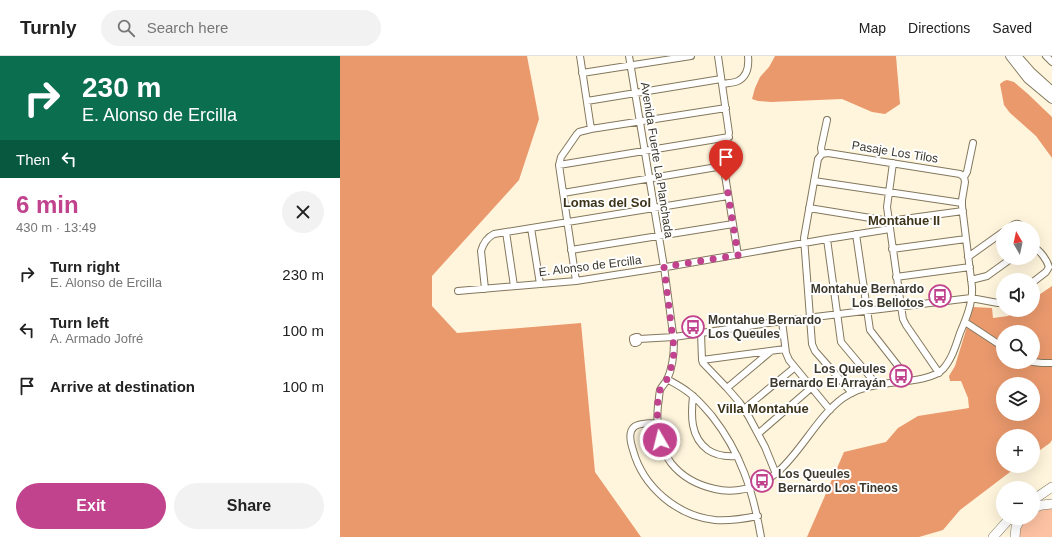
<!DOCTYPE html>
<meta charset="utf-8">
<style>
:root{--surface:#fff;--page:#f2f2f2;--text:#222;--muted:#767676;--line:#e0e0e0;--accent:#c1428d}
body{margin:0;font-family:Helvetica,sans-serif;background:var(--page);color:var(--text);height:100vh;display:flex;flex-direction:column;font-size:15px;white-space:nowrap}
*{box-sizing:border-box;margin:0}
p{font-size:13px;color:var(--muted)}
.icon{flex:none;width:22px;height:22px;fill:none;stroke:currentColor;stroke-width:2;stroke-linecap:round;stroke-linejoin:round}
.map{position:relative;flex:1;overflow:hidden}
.details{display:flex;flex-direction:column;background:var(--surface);width:340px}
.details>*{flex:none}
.hud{background:#0b6e4f;color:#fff;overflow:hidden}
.needle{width:26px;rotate:351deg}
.tools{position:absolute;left:656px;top:165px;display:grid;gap:8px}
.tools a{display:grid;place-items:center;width:44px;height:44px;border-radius:50%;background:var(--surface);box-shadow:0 4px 16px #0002;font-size:20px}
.pin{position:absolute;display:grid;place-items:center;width:34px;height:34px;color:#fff;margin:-41px -17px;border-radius:50% 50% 50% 0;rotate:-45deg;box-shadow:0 0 4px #0007}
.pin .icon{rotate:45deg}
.me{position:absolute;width:44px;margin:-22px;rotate:352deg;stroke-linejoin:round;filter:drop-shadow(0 0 3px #0008)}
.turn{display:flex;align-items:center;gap:14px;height:84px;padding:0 16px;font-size:18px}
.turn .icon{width:52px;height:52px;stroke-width:2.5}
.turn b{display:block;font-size:28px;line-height:34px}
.then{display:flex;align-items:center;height:38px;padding:0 16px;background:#0003;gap:8px;font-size:15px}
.round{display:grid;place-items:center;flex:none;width:42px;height:42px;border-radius:21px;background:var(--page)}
.overview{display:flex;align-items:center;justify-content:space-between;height:68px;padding:0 16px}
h1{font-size:24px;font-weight:700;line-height:30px;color:var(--accent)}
.button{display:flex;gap:8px;margin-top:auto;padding:8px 16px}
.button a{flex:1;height:46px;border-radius:24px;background:var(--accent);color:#fff;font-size:16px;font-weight:700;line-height:46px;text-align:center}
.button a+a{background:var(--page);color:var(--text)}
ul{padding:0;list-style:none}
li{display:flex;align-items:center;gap:12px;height:56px;padding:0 16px}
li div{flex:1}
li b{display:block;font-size:15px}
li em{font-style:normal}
header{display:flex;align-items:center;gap:24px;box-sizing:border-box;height:56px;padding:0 20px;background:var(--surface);border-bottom:1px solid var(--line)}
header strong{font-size:19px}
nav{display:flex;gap:22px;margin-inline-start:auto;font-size:14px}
.search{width:280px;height:36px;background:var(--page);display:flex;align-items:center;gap:10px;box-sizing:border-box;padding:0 14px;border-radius:22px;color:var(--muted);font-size:15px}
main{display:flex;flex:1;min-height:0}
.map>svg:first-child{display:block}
.green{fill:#fdc2a3}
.forest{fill:#ea996d;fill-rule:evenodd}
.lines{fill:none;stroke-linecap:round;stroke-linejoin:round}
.minor-casing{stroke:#83785d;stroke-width:8}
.major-casing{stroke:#83785d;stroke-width:10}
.highway-casing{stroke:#83785d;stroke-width:10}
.minor{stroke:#fff;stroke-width:6}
.major{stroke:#fff;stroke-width:8}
.highway{stroke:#fff;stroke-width:9}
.route{stroke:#c1428d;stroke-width:7;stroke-dasharray:0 12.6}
.labels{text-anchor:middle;stroke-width:4;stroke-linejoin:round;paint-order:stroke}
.street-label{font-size:12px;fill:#3c382c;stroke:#fff}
.poi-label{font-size:12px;font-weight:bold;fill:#3c382c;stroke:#fff;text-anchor:end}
.neighbourhood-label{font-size:13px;font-weight:bold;fill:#3d3319;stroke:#fff}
</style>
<header>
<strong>Turnly</strong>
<div class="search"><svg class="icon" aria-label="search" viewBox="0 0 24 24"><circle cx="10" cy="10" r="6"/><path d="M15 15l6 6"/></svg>Search here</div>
<nav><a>Map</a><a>Directions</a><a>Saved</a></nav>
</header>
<main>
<section class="details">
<div class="hud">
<div class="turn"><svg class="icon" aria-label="right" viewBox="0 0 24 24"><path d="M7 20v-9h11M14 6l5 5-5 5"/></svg><div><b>230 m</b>E. Alonso de Ercilla</div></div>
<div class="then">Then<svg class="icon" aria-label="left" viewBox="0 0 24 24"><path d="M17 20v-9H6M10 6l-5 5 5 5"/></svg></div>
</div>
<div class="overview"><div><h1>6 min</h1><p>430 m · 13:49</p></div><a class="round"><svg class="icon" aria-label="close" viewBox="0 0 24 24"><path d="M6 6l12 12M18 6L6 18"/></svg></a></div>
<ul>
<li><svg class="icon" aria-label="right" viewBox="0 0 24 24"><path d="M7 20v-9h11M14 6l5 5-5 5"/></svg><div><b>Turn right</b><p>E. Alonso de Ercilla</p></div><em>230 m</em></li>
<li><svg class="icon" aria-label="left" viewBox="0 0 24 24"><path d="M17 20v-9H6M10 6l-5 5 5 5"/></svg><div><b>Turn left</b><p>A. Armado Jofré</p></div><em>100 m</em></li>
<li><svg class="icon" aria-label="arrive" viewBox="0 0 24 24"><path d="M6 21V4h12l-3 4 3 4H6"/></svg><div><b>Arrive at destination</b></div><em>100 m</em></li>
</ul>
<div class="button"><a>Exit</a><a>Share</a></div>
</section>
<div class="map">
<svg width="712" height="481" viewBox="0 0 712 481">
<rect width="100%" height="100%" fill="#fff5dc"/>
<!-- green -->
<path class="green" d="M712,452V481H678L679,473L685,462H693V456L697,454Z"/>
<!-- forest -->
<path class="forest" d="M0,0H187L199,63L179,124L92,220V250L117,277L241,267L255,416L301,481H0Z
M435,0H556L560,48L545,58L532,56L502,43L431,46L418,45L412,43L415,32L420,21L429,11Z
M667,24L674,26L688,38L712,61V102L696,80L670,57L664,49L660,28L664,25Z
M712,230V384L710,387L693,399V380H663V410H678L620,454L603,474L579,481H467L504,396L546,386L558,372L578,360L629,352L628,342L621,325H610L609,320L615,310L633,251L652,252L653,262L668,260L678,254H693V243ZM663,276H693V306H663ZM663,328H693V358H663Z"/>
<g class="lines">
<!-- minor casing -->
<g class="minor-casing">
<path id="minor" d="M240,0L251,73
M289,0L324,211L334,285C334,297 332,313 327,324C325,327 322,330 320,334C319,339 319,344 318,349C316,369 319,390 331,407C342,421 357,429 375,433C383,435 391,435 399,434C450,428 466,369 503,342C513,335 525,331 537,329C555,325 591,326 603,313C612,303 616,289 620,277C626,263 633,246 632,231L622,150V144L625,126L624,121L627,116L633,87
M378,0L389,77L383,101V107L398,199
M706,0L712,6
M242,17L351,0
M382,28C387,27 394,27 398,25C408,20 409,10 408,0
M247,45L381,23
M487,64L481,92L482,98L478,103L464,182L472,288L475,295L512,337
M482,98L488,97L620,118L624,121
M553,107L547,151L561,250L563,263L566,269L599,317
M219,109L389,81
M474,125L622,147
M223,137L383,110
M469,152L549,165L623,155
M191,172L200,228
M669,172C674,168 678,165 683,172
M166,176L174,230
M516,178L530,274L569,324
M487,183L501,286L537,329
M693,191C700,194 707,204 709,211L706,216L693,226
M552,193L626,183
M231,194L393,168
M628,201L663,176
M556,221L630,211
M631,224L647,220L672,202
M236,225L219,109L221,101L237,78L239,76L251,73L386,52
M145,233L141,195C143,188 148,181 154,178L388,140
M118,235L236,225L332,210L487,183L550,173
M442,265L446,297L449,304L490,354
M625,266L663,291
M361,277L362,304L363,307L387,332L400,347L409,361L425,391L436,418
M299,283L298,286L296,287H294L293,284V282L296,281H298L299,283L334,281L442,265L631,242L658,247L663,246
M362,304L445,293
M693,306L702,307H712
M327,323C334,327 342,331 348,336C357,342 365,352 372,360C401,397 413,435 421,481
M387,332L430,296
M353,340C351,359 350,381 368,394C377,400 386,401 397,400
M404,353L454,312
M318,367C312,367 298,367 294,371C288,376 291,388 293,394C303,431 337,460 375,464C389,465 403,463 418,460
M419,377L471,332"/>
</g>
<!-- major casing -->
<g class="major-casing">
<path id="major" d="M670,0L688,23L712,43
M677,0L691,16L712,35"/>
</g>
<!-- highway casing -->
<g class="highway-casing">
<path id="highway" d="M693,444L712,431
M693,452L702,449L712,448
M653,481L670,462
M675,481L676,471L681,462"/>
</g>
<!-- minor -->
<use href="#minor" class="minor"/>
<!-- major -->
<use href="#major" class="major"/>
<!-- highway -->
<use href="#highway" class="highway"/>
</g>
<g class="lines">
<!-- route -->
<path class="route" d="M320,384C317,371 316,347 320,334C322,330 325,327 327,323C331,314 334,302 334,292L324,211L398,199L386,125"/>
</g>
<!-- icons -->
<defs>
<g id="bus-ring" transform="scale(1.15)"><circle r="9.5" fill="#fff" stroke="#c1428d" stroke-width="1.5"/><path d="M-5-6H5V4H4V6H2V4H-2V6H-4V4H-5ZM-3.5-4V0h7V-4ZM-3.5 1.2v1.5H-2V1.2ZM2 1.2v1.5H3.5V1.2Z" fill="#c1428d"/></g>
</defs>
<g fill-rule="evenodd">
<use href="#bus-ring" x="600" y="240"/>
<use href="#bus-ring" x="353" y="271"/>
<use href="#bus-ring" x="561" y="320"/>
<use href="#bus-ring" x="422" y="425"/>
</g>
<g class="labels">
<!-- street labels -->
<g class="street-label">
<text transform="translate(555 96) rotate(9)" y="4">Pasaje Los Tilos</text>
<text transform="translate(317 104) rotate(81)" y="4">Avenida Fuerte La Planchada</text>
<text transform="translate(250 210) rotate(-7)" y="4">E. Alonso de Ercilla</text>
</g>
<!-- poi labels -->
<g class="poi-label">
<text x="584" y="237">Montahue Bernardo<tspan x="584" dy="14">Los Bellotos</tspan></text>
<text x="368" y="268" text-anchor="start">Montahue Bernardo<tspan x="368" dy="14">Los Queules</tspan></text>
<text x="546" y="317">Los Queules<tspan x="546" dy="14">Bernardo El Arrayán</tspan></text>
<text x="438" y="422" text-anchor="start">Los Queules<tspan x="438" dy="14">Bernardo Los Tineos</tspan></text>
</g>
<!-- neighbourhood labels -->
<g class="neighbourhood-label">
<text x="267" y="151">Lomas del Sol</text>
<text x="564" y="169">Montahue II</text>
<text x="423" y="357">Villa Montahue</text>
</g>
</g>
</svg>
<div class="tools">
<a><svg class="needle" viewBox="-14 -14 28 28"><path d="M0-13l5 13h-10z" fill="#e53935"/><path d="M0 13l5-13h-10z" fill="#767676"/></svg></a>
<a><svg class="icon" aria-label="sound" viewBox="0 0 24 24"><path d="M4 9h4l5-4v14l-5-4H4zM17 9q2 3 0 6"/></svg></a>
<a><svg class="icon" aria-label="search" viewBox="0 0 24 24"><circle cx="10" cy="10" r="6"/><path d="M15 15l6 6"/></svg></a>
<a><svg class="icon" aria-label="layers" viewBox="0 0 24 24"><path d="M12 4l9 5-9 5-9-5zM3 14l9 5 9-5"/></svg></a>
<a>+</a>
<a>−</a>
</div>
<div class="pin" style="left:386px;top:125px;background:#d93025"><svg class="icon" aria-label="arrive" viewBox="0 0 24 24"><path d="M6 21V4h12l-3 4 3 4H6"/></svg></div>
<svg class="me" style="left:320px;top:384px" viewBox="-20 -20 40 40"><circle r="17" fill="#c1428d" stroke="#fff" stroke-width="3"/><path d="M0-11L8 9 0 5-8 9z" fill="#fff"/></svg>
</div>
</main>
